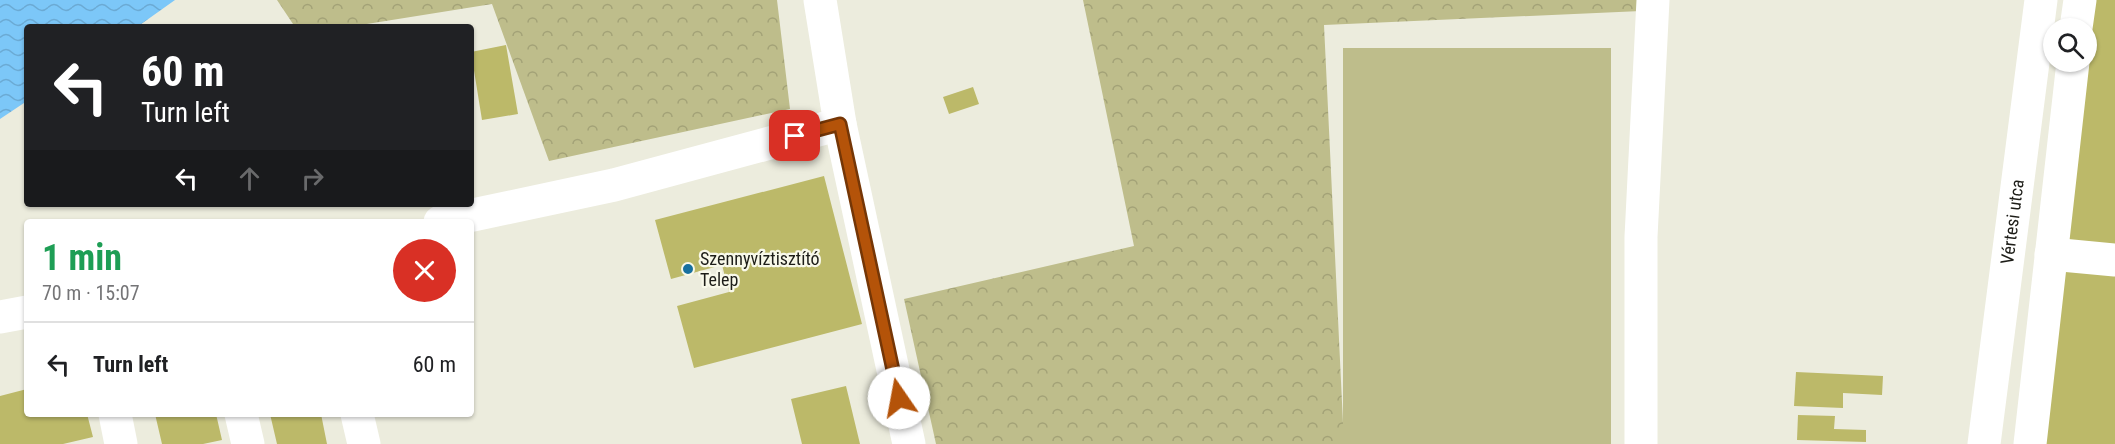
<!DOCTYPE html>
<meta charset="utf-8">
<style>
:root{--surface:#fff;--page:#f2f2f2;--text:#202124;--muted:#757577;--line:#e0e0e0}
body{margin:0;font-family:"Roboto Condensed",sans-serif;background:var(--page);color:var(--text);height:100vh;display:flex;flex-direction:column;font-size:22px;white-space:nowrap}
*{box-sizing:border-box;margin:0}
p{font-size:20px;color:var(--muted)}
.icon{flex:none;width:33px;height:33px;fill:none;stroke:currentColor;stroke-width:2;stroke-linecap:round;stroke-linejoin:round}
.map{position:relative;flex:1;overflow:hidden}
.drawer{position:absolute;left:24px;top:219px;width:450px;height:198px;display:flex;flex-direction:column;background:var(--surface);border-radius:6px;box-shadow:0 2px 4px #0004}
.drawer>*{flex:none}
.top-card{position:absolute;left:24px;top:24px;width:450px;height:183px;border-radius:6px;box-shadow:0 2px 4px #0004;background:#202124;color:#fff;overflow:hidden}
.controls{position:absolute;left:2043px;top:18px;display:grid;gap:12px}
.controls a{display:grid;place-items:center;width:54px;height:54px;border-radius:50%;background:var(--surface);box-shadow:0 2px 4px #0004;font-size:30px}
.pin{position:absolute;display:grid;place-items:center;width:51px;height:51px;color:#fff;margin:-26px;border-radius:12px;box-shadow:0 3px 9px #0006}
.me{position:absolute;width:66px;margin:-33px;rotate:348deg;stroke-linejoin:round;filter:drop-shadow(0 0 4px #0008)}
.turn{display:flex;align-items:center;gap:21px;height:126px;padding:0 18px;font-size:27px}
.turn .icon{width:78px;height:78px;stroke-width:2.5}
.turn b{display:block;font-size:42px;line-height:51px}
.lanes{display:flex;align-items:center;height:57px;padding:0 18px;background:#0003;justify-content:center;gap:30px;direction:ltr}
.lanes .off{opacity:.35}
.round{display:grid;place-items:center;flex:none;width:63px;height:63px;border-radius:32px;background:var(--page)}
.overview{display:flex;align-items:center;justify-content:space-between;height:102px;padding:0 18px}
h1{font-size:36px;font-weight:700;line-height:45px;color:#1e9e55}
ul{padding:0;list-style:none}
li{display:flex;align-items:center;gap:18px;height:84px;padding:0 18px;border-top:2px solid var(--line)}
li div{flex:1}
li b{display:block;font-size:22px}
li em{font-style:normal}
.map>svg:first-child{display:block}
.green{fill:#bebd8b}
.forest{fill:url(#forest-crowns)}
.water{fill:url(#water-waves)}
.building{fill:#bcb969}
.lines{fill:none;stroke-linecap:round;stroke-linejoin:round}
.minor{stroke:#fff;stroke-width:33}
.route-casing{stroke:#753606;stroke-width:15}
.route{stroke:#b45309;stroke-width:10}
.poi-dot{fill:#18709f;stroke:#f9f9ea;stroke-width:2}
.labels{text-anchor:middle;stroke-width:4.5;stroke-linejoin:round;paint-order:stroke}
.street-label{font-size:18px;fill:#1d1d18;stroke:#f9f9ea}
.poi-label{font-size:18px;fill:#1d1d18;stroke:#f9f9ea;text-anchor:start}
</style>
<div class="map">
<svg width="2115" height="444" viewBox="0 0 2115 444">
<defs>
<pattern id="forest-crowns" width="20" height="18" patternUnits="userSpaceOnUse" patternTransform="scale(1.5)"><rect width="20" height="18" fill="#bebd8b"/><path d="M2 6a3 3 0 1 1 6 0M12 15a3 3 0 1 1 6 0" fill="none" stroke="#a3a277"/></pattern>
<pattern id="water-waves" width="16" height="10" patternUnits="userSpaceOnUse" patternTransform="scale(1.5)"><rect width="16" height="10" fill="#7cc7f8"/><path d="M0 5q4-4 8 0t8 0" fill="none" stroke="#6baad4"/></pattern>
</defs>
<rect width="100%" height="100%" fill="#ececdd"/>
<!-- green -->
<path class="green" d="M1343,48H1611V444H1343Z"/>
<!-- forest -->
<path class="forest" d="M277,0H777L790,109L549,161L492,4L348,27H295Z
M1083,0H1641V11L1324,25L1344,444H936L904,299L1134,246Z"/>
<!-- water -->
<path class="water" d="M0,0H175L137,27H27V101L0,119Z"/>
<!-- building -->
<path class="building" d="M2091,0H2115V253L2065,247L2086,62Z
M506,45L518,114L482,120L471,52Z
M973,87L979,104L949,114L943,97Z
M824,176L862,324L694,368L677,306L729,292L722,265L671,279L655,220Z
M2061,260L2115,266V444H2042Z
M1796,372L1883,376L1882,395L1843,393V408L1794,406Z
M846,386L860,444H802L791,399Z
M27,389V414H87L93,437L63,444H0V396Z
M155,414H216L222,440L203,444H162Z
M270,414H321L327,444H277Z
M1798,415L1835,416L1834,429L1866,430V442L1797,440Z"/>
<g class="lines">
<!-- minor -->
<g class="minor">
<path d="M2076,28L2080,0"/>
<path d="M840,124L909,444"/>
<path d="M440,222L614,185L840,124L820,0"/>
<path d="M2051,254L2115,260"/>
<path d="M0,317L27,312"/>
<path d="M115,414L121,444"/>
<path d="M241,414L248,444"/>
<path d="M357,414L364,444"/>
<path d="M1641,444V237L1653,0"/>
<path id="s1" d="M1984,444L2041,0"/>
<path d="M2030,444L2073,62"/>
</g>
</g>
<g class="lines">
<!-- route casing -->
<g class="route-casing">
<path id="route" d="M795,136L840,124L899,398"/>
</g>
<!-- route -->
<use href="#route" class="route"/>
</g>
<!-- markers -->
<circle class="poi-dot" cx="688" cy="269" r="6"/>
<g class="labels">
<!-- street labels -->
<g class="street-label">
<text dy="6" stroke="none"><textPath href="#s1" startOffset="224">Vértesi utca</textPath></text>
</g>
<!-- poi labels -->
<g class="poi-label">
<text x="700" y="265">Szennyvíztisztító<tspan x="700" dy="21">Telep</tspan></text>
</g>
</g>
</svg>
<div class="controls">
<a><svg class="icon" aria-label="search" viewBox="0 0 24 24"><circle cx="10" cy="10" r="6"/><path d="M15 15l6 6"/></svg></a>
</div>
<div class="pin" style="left:795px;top:136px;background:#d93025"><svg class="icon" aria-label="arrive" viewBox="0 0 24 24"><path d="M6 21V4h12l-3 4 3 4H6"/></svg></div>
<svg class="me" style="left:899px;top:398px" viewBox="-20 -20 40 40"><circle r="19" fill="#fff"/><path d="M0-13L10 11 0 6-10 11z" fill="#b45309"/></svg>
<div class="top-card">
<div class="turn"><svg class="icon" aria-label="left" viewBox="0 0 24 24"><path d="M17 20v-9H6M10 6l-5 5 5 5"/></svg><div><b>60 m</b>Turn left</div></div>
<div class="lanes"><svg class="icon" aria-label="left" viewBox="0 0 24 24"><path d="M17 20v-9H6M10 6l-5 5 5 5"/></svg><svg class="icon off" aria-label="ahead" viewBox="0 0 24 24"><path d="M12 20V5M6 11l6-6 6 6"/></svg><svg class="icon off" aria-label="right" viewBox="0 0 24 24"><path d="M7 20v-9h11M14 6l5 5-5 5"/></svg></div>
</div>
<section class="drawer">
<div class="overview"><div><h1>1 min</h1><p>70 m · 15:07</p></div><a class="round" style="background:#d93025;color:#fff"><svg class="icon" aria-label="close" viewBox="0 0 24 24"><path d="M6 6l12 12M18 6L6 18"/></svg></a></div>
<ul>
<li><svg class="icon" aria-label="left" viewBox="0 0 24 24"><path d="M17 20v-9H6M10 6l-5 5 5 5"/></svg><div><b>Turn left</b></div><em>60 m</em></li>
</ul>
</section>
</div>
